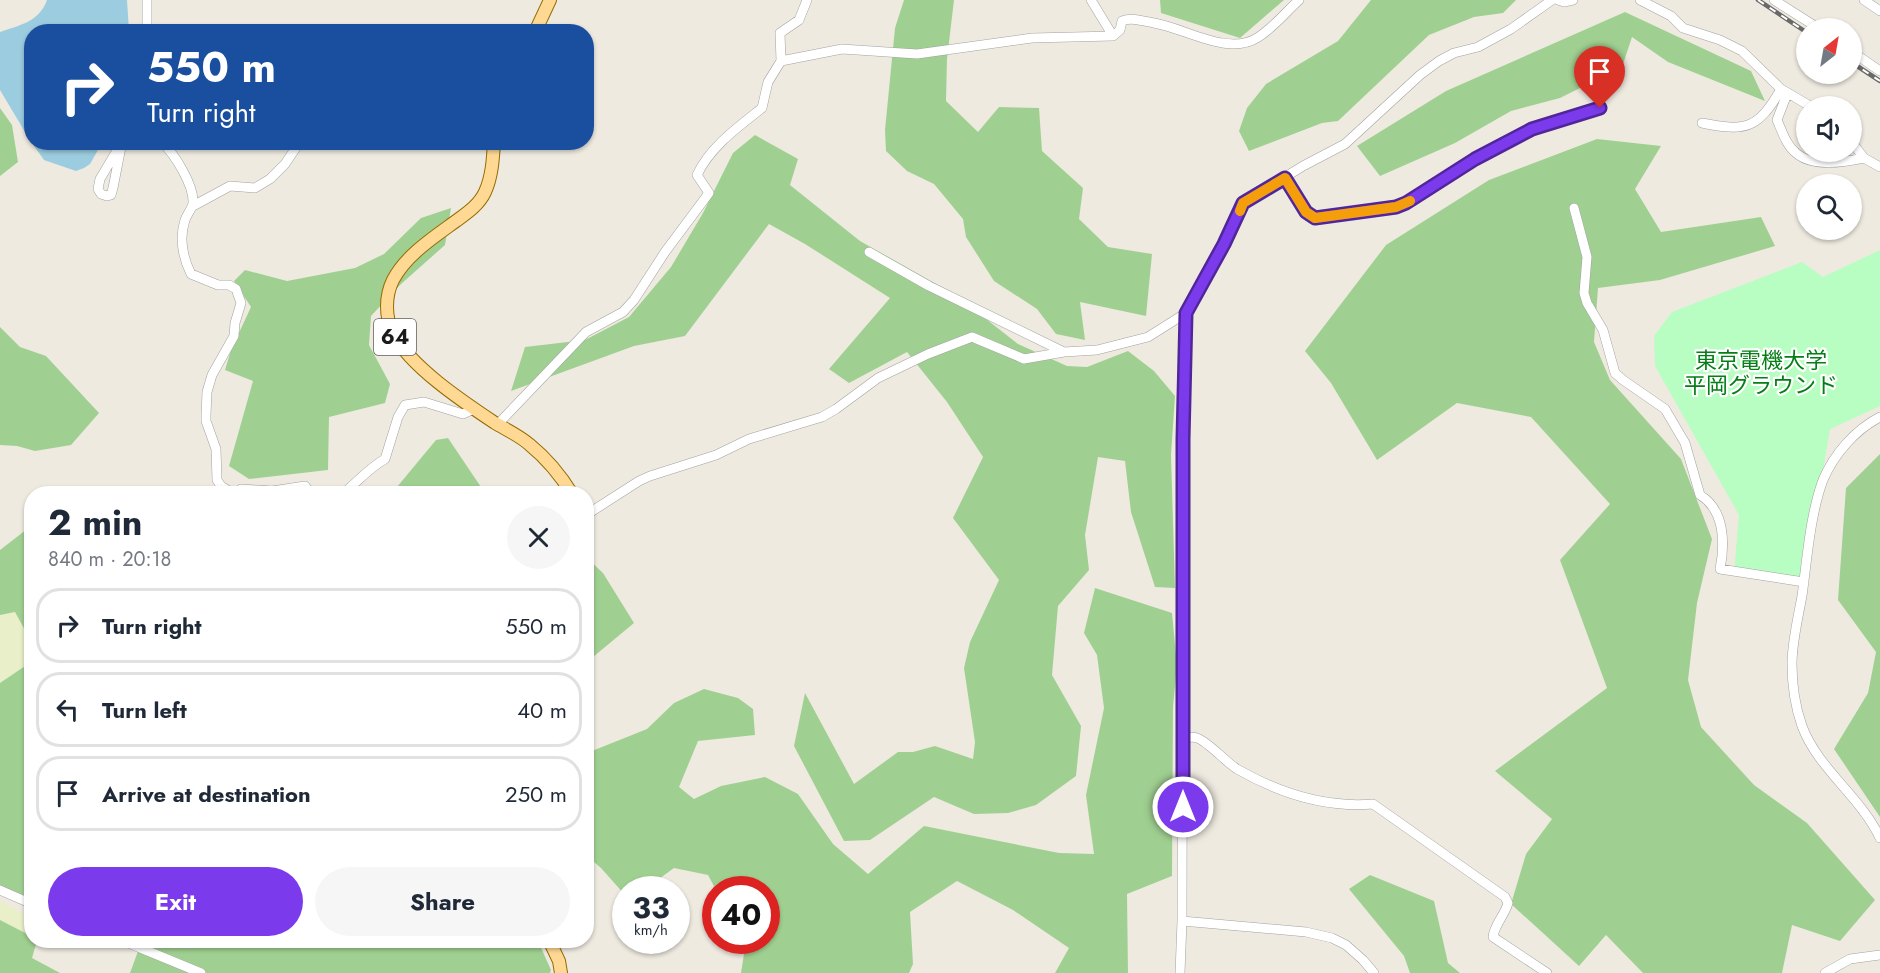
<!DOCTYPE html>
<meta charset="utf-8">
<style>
:root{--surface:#fff;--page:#f6f6f7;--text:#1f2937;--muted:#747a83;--line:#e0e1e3;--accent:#7c3aed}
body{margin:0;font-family:Jost,"Noto Sans JP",sans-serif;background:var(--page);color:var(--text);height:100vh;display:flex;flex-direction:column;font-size:22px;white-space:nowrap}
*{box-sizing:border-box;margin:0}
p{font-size:20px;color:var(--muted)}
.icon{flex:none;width:33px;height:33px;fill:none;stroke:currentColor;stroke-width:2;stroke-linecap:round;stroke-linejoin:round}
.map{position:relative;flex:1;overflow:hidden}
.panel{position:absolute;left:24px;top:486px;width:570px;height:462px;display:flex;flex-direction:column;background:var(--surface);border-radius:24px;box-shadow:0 2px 4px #0004}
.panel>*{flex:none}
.hud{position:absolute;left:24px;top:24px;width:570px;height:126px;border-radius:24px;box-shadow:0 2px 4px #0004;background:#1a4fa0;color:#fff;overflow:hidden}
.needle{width:39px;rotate:31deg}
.fabs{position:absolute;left:1796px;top:18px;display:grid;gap:12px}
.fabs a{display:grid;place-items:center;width:66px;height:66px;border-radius:50%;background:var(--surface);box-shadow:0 2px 4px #0004;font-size:30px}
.speed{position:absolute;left:612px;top:876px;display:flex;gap:12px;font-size:30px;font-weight:700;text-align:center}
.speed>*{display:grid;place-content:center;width:78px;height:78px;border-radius:50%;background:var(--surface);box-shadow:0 2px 4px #0004;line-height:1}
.speed small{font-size:15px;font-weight:400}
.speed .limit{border:9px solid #d22;background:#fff;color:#111}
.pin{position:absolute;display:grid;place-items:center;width:51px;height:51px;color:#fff;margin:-62px -26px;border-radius:50% 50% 50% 0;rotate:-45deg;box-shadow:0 0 6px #0007}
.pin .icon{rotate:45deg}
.me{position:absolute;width:66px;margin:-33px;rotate:0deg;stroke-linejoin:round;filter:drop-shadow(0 0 4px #0008)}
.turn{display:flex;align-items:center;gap:21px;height:126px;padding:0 24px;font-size:27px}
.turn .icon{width:78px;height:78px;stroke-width:2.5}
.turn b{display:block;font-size:42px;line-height:51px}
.round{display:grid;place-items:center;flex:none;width:63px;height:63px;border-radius:32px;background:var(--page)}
.headline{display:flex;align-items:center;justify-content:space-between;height:102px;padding:0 24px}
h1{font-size:36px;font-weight:700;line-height:45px}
.primary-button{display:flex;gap:12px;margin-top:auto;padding:12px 24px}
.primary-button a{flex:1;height:69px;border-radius:36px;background:var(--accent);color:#fff;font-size:24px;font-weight:700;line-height:69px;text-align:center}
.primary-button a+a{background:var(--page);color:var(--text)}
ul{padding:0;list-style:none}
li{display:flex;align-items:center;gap:18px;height:75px;margin:0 12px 9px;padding:0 12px;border:3px solid var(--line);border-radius:24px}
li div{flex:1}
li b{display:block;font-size:22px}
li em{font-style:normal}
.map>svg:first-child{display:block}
.farmland{fill:#e9efc9}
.forest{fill:#a0d091}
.park{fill:#b8fdc2}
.water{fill:#9cccdf}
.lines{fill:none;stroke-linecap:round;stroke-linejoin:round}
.minor-casing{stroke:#a2a2a2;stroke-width:10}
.major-casing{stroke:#936c00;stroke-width:14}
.minor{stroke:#fff;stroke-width:9}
.major{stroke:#ffd894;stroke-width:12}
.rail-casing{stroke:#696969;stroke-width:4.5}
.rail{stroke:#fff;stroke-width:2;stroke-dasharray:7;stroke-linecap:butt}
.route-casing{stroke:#51269a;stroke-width:15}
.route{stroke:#7c3aed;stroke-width:10}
.slow{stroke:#f59e0b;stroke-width:10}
.labels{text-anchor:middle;stroke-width:4.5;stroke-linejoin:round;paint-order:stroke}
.shield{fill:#fff;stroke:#5f5f5f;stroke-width:1.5}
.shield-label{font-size:21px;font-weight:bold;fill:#1b1b1b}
.park-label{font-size:22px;fill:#047f16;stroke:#fff}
</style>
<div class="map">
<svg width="1880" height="973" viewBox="0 0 1880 973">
<rect width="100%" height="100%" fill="#eeeae0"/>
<!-- farmland -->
<path class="farmland" d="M15,612L31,641V662L0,683V615Z
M0,901L31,918V936L0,920Z"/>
<!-- forest -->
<path class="forest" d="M904,0H954L947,59L946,101L978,132L999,107L1039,108L1042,151L1083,188L1079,219L1108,247L1152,254L1146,316L1080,302L1085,340L1056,334L1037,309L994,281L966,237L963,219L934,184L907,171L886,151L885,130L895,28Z
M1160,0H1284L1240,38L1161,13Z
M1371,0H1516L1503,13L1474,17L1429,35L1338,121L1322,123L1249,151L1239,131L1247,108L1266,84L1338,41Z
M1625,12L1751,71L1765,101L1668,62L1632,37L1622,67L1560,98L1511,111L1455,143L1380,176L1357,146L1446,91Z
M0,108L12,125L18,162L0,176Z
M755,135L798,159L790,185L860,241L954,294L1018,344L1067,366L1087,367L1128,351L1154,371L1175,396L1171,455L1175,588L1155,587L1131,512L1125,461L1098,457L1085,535L1089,570L1058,606L1052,675L1081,726L1076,776L1036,805L1008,813L974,814L934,797L870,840L844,841L794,746L805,693L854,784L898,752H913L935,746L973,759L975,742L964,668L970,642L999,580L953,518L983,457L947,402L907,352L849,383L829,369L890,298L805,244L769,224L685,336L634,346L511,391L525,347L585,340L629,317L671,267L703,213L733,153Z
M1597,139L1661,146L1635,189L1661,232L1761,217L1775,246L1660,280L1598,288L1594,342L1610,380L1681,459L1712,539L1697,603L1688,680L1701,727L1754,785L1807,823L1875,900L1840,941L1792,925L1782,973H1643L1606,935L1579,966L1511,904L1526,854L1552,819L1495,771L1607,688L1560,560L1610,504L1531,417L1457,403L1377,460L1331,383L1305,351L1386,245L1489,180Z
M451,208L445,245L401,284L371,316L369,345L390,384L385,403L329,417L328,470L249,479L229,466L253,381L225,370L231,350L251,307L234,281L245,270L287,281L355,268L384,254L421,218Z
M0,327L20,347L46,356L99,413L71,445L35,451L17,446L0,445Z
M448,438L485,493H392L436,440Z
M1880,454V817L1834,749L1868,693L1876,652L1838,600L1846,488Z
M31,526V641L15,612L0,615V550Z
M587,558L603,573L634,623L587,662Z
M1095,588L1172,613L1177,666L1173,707L1172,876L1127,894L1128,973H1055L1069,948L1013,910L957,881L910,912L913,964L909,973H741L746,941L766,940V890H716L708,875L674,868L645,889L626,890L625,895L601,868L587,856V800L593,797L587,785V753L647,729L674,703L704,689L738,698L753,709L755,735L698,741L679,787L694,799L721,786L765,777L798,794L833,844L868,874L924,826L1059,853L1094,854L1086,795L1104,708L1097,655L1084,633Z
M31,662V900L0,885V683Z
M1370,875L1434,901L1448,963L1460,973H1410L1404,956L1349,889Z
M0,920L31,936L32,940L37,941L32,958L60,973H0Z
M134,940L538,941L551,970L550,973H130L141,943Z"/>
<!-- park -->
<path class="park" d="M1880,250V406L1830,429L1804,582L1734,572L1739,515L1655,366L1654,336L1672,312L1802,262L1823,277Z"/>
<!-- water -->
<path class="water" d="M47,0H127L129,31L32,32L31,142L0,90V32C20,25 39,22 47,0Z
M32,143H102L90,164L84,168L76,171L44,160Z"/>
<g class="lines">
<!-- minor casing -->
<g class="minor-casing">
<path id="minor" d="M1091,0L1113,36
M1558,0L1564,2L1573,0
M1640,0L1671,16L1683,28L1720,40L1742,51L1781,89L1810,106
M1774,0L1818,28
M1864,0L1880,11
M147,32V0
M1851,51L1880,71
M781,61L842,49L917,54L1032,38L1113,36L1120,30L1122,21C1132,17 1143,21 1154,23C1185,28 1227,56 1257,38C1273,28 1285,13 1299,0
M1787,94L1777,120C1782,131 1786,145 1796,153C1813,168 1844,162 1864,158
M1702,123C1746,132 1758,129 1781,89
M1851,141L1864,158L1880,167
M122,142L100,179L98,189L101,194L107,196L111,195L113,188L122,142
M162,142C175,155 194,185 193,203C192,209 187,214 185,220C179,238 183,258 191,274L218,285H229L236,289L241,303L235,323L234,336L212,375L207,392L206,415V421L216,449L217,480L221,486L234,494
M1285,178L1306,212L1315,218L1396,207L1406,203L1475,159L1532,129L1600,108
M193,206L230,186L255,188L270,179L285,164L297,146
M1574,208L1587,257L1584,293L1587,303L1603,330L1615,373L1623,380L1665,409L1685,443L1700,495C1725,510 1725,544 1720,569L1804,582
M869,252L929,286L1064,352L1097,350L1148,337L1186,313
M1880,417C1855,430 1834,454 1823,480C1810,515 1807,560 1802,596C1798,618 1792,642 1792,664C1792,686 1795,706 1802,726C1818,769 1861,797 1880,838
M498,424L586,332L623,312L634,300L665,252L709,193L697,175C710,147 738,127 762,108L768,82L781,61L780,33L799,20L807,0
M236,494L241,489L272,491L305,486L311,494
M343,494C357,482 369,468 385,459L398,417L405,405L424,402L463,414L474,409
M586,515L639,481L650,476L716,455L749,439L822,417L836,409L878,378L928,354L972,337L1024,359L1064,352
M1183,738C1186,738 1193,736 1197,738C1207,741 1226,762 1237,769C1279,793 1325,808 1373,804L1505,897L1508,903C1505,915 1494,925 1493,937L1547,973
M0,890L32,904
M1182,921L1306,932L1332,938L1346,945L1363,960L1374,973
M121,940L201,973
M1180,973L1182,921L1183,417L1186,383L1183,345L1186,313L1224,244L1243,203L1303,166L1345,144L1420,75L1439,61L1454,53L1478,47L1511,29L1552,0
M1825,973L1850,959L1880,955"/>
</g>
<!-- major casing -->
<g class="major-casing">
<path id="major" d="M535,32L550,0
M494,142C493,159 492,177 485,192C479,205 467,213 456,221C434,237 406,255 393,280C385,296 385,317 393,333C409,366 465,403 495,423C507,430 520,436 530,445C546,458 561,476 572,494
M549,940L559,961L561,973"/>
</g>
<!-- minor -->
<use href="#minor" class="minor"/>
<!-- major -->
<use href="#major" class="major"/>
<!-- rail casing -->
<g class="rail-casing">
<path id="rail" d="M1758,0L1806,32
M1851,62L1880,81"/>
</g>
<!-- rail -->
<use href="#rail" class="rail"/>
</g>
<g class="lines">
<!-- route casing -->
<g class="route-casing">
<path id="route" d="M1183,807V439L1186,313L1224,244L1243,203L1285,178L1306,212L1315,218L1396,207L1406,203L1475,159L1532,129L1600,108"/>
</g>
<!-- route -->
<use href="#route" class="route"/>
<!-- slow -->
<path class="slow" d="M1240,211L1243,203L1285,178L1306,212L1315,218L1396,207L1410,201"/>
</g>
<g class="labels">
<!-- shield labels -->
<rect class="shield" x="374" y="319" width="42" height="36" rx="4.5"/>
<g class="shield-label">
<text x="395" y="344">64</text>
</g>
<!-- park labels -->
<g class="park-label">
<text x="1761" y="368">東京電機大学<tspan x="1761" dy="25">平岡グラウンド</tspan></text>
</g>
</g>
</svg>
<div class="fabs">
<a><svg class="needle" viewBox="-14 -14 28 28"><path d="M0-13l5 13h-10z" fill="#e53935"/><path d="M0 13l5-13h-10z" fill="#747a83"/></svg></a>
<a><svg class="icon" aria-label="sound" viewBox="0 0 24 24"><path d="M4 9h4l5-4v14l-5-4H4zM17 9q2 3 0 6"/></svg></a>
<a><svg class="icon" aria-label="search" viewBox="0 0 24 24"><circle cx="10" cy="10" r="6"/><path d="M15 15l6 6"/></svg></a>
</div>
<div class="speed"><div>33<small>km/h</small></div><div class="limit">40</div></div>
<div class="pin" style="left:1600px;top:108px;background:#d93025"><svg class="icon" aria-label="arrive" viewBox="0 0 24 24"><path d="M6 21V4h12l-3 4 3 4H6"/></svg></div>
<svg class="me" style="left:1183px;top:807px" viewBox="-20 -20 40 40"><circle r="17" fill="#7c3aed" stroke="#fff" stroke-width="3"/><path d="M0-11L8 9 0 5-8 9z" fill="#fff"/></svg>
<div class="hud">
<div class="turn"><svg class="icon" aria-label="right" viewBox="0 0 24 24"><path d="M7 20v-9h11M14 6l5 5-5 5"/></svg><div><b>550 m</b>Turn right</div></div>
</div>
<section class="panel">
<div class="headline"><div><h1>2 min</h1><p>840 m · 20:18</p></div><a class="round"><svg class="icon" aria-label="close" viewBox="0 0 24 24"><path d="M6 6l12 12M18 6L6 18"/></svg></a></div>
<ul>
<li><svg class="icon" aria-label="right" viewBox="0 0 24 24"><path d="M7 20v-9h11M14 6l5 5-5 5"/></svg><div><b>Turn right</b></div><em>550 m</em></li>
<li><svg class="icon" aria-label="left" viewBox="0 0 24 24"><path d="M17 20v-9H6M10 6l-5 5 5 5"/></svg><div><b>Turn left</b></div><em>40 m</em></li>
<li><svg class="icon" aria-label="arrive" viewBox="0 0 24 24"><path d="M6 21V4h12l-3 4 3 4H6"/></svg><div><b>Arrive at destination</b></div><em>250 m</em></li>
</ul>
<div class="primary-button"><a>Exit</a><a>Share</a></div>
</section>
</div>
